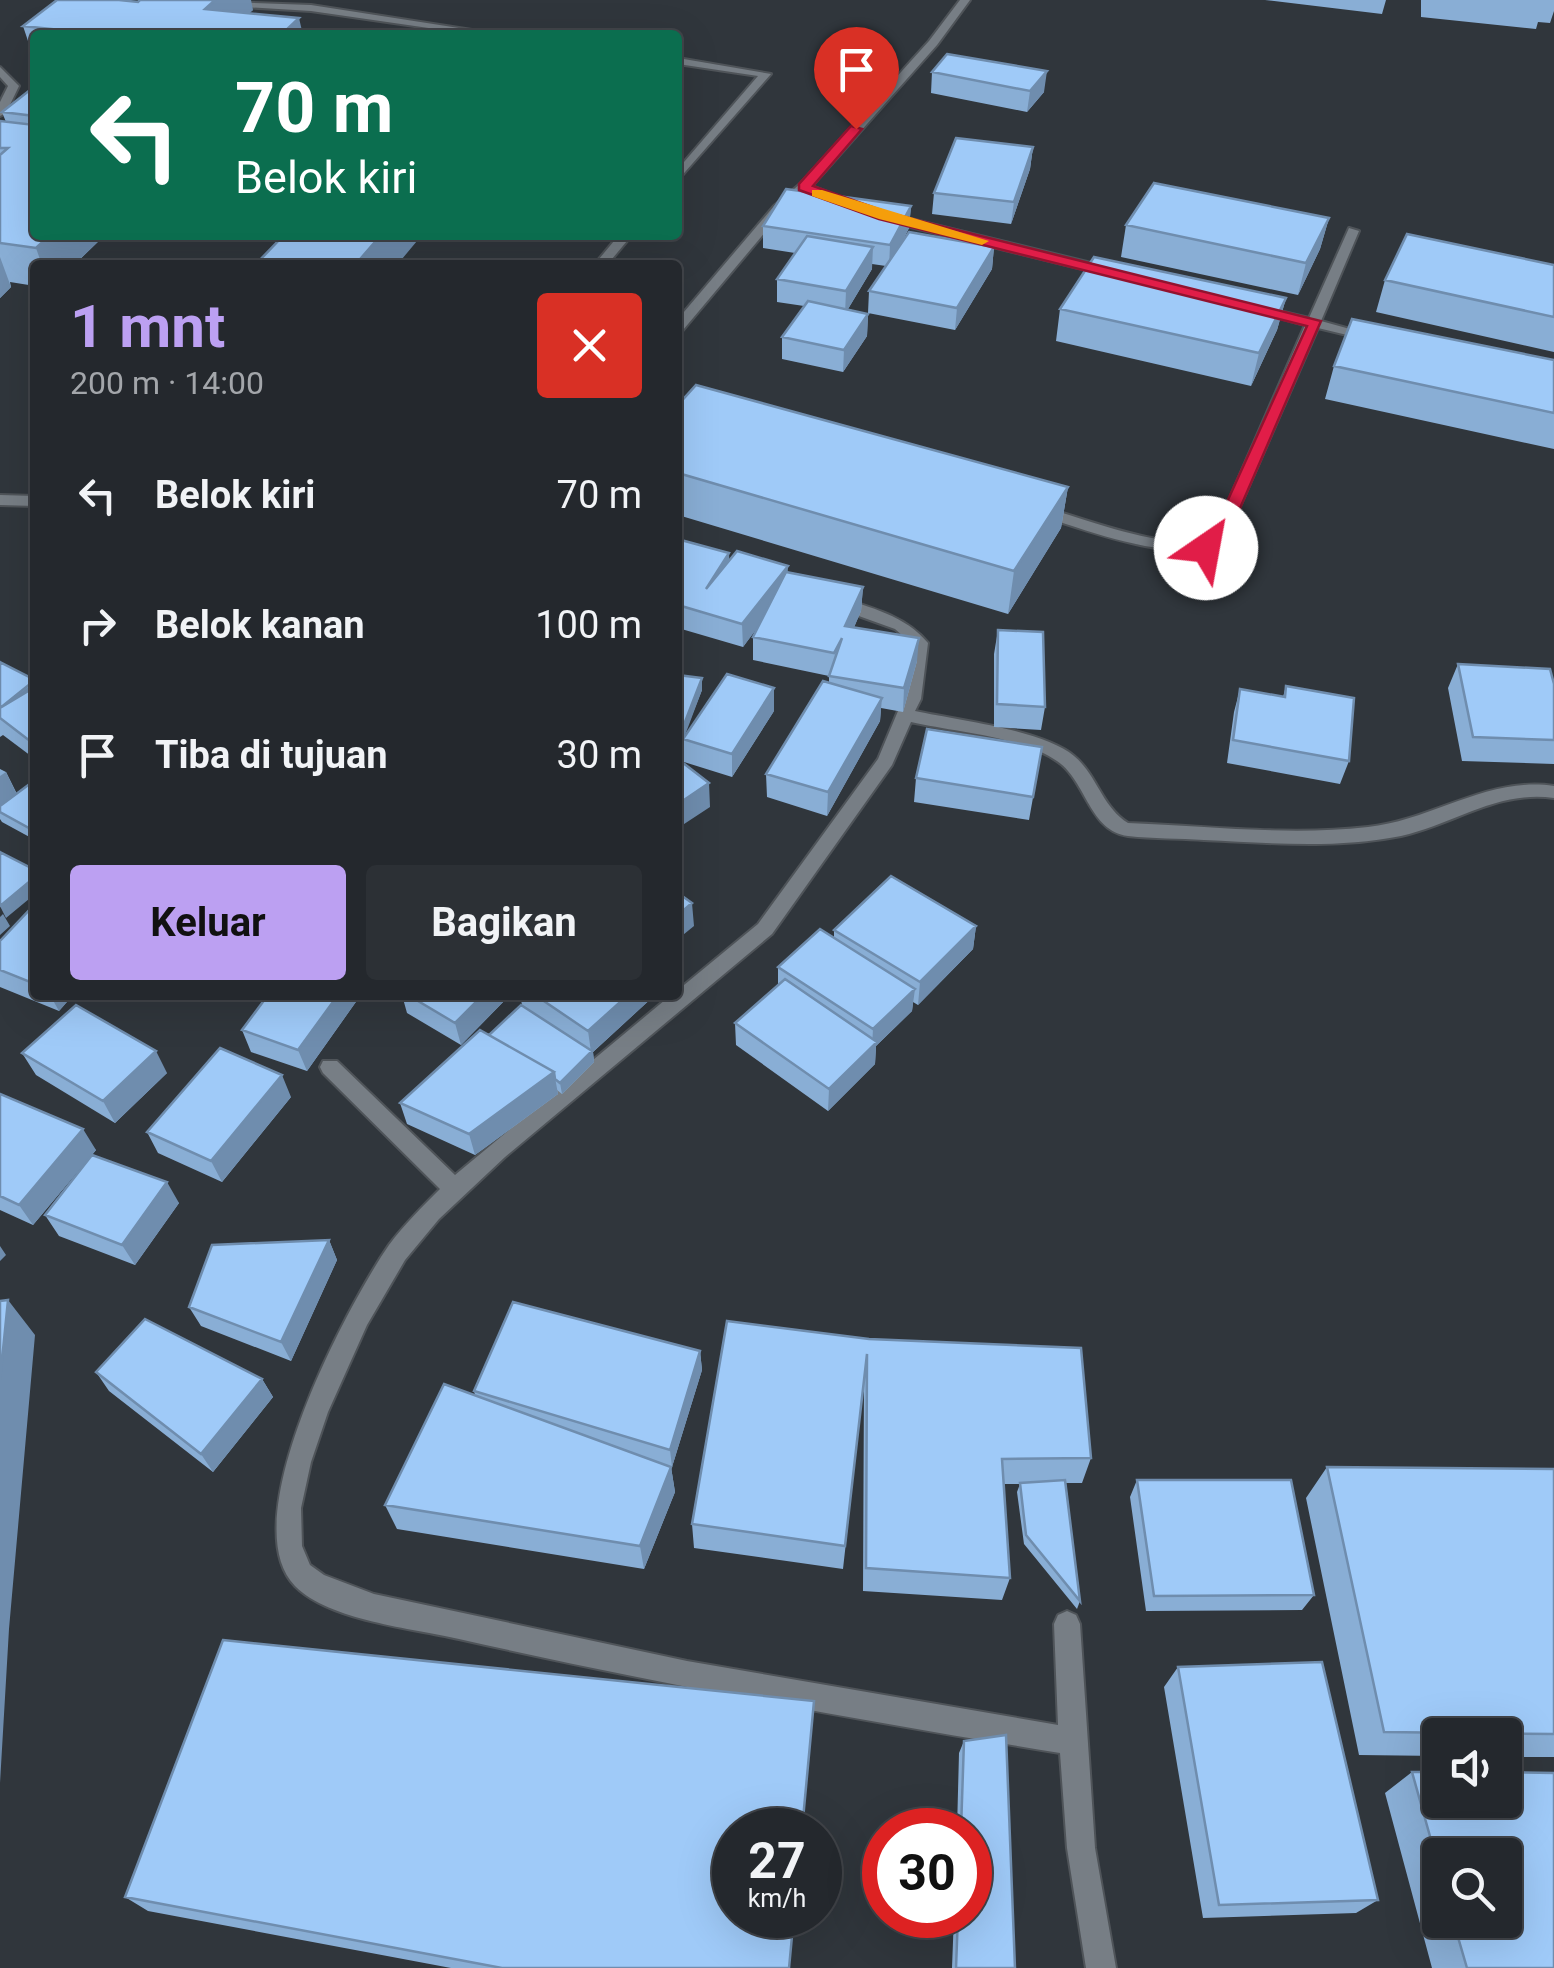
<!DOCTYPE html>
<html lang="id">
<meta charset="utf-8">
<style>
:root{--surface:#24282d;--page:#2c3035;--text:#f1f3f6;--muted:#a3a6aa;--line:#414449;--accent:#bca0f2}
body{margin:0;font-family:Roboto,sans-serif;background:var(--page);color:var(--text);height:100vh;display:flex;flex-direction:column;font-size:38px;white-space:nowrap}
*{box-sizing:border-box;margin:0}
p{font-size:32px;color:var(--muted)}
.icon{flex:none;width:55px;height:55px;fill:none;stroke:currentColor;stroke-width:2;stroke-linecap:round;stroke-linejoin:round}
.map{position:relative;flex:1;overflow:hidden}
.details{position:absolute;left:30px;top:260px;width:652px;height:740px;display:flex;flex-direction:column;background:var(--surface);border-radius:10px;box-shadow:0 10px 40px #0002,0 0 0 2px var(--line)}
.details>*{flex:none}
.top-card{position:absolute;left:30px;top:30px;width:652px;height:210px;border-radius:10px;box-shadow:0 10px 40px #0002,0 0 0 2px var(--line);background:#0b6e4f;color:#fff;overflow:hidden}
.controls{position:absolute;left:1422px;top:1718px;display:grid;gap:20px}
.controls a{display:grid;place-items:center;width:100px;height:100px;border-radius:10px;background:var(--surface);box-shadow:0 10px 40px #0002,0 0 0 2px var(--line);font-size:50px}
.speed{position:absolute;left:712px;top:1808px;display:flex;gap:20px;font-size:50px;font-weight:700;text-align:center}
.speed>*{display:grid;place-content:center;width:130px;height:130px;border-radius:50%;background:var(--surface);box-shadow:0 10px 40px #0002,0 0 0 2px var(--line);line-height:1}
.speed small{font-size:25px;font-weight:400}
.speed .limit{border:15px solid #d22;background:#fff;color:#111}
.pin{position:absolute;display:grid;place-items:center;width:85px;height:85px;color:#fff;margin:-102px -42px;border-radius:50% 50% 50% 0;rotate:-45deg;box-shadow:0 0 10px #0007}
.pin .icon{rotate:45deg}
.me{position:absolute;width:110px;margin:-55px;rotate:33deg;stroke-linejoin:round;filter:drop-shadow(0 0 8px #0008)}
.turn{display:flex;align-items:center;gap:35px;height:210px;padding:0 40px;font-size:45px}
.turn .icon{width:130px;height:130px;stroke-width:2.5}
.turn b{display:block;font-size:70px;line-height:85px}
.round{display:grid;place-items:center;flex:none;width:105px;height:105px;border-radius:10px;background:var(--page)}
.head{display:flex;align-items:center;justify-content:space-between;height:170px;padding:0 40px}
h1{font-size:60px;font-weight:700;line-height:75px;color:var(--accent)}
.cta{display:flex;gap:20px;margin-top:auto;padding:20px 40px}
.cta a{flex:1;height:115px;border-radius:10px;background:var(--accent);color:#111;font-size:40px;font-weight:700;line-height:115px;text-align:center}
.cta a+a{background:var(--page);color:var(--text)}
ul{padding:0;list-style:none}
li{display:flex;align-items:center;gap:30px;height:130px;padding:0 40px}
li div{flex:1}
li b{display:block;font-size:38px}
li em{font-style:normal}
.map>svg:first-child{display:block}
.lines{fill:none;stroke-linecap:round;stroke-linejoin:round}
.lane-casing{stroke:#4f5459;stroke-width:4}
.street-casing{stroke:#4f5459;stroke-width:4}
.lane{fill:#777e85;fill-rule:evenodd}
.street{fill:#777e85;fill-rule:evenodd}
.wall{fill:#89aed5;fill-rule:evenodd}
.shaded-wall{fill:#6f8dae}
.building{fill:#9fcaf8;stroke:#6f8dae;stroke-width:2.5}
.route{fill:#e11d48;stroke:#92132f;stroke-width:2.5}
.slow{fill:#f59e0b}
</style>
<div class="map">
<svg width="1554" height="1968" viewBox="0 0 1554 1968">
<rect width="100%" height="100%" fill="#30363c"/>
<g class="lines">
<!-- lane casing -->
<g class="lane-casing">
<path id="lane" d="M171,0L311,5L504,35H477L311,11L176,3Z
M678,58L771,74L678,180V169L758,76L678,64Z
M0,67L19,86L6,113L0,116V102L8,86L0,77Z
M619,235H632L607,265H594Z
M0,495L35,496V506L0,505Z"/>
</g>
<!-- street casing -->
<g class="street-casing">
<path id="street" d="M960,0H970L937,45L812,186L848,200V206H840L806,192L782,212L683,330L678,331V319L774,206L800,184L929,41Z
M886,213L1120,270L1121,273L1115,277L882,220V214Z
M1349,228L1359,231L1321,321L1379,337L1372,341L1318,328L1224,543C1170,565 1086,529 1031,513V507L1036,505C1082,517 1168,554 1213,537L1305,325L1247,309L1254,305L1309,318Z
M837,597C870,607 906,616 928,643L921,699L915,711C957,720 1043,730 1074,756C1097,775 1102,807 1128,823C1208,826 1289,836 1368,827C1433,820 1488,776 1554,786V798C1497,790 1455,824 1401,836C1337,849 1269,843 1204,840C1179,838 1153,839 1128,836C1089,831 1086,780 1057,761C1021,736 954,732 911,722L892,765L772,934L505,1157L439,1219L405,1260L367,1325L328,1412L311,1462L301,1508L302,1546L310,1565L324,1575L374,1594L687,1661L1058,1725L1054,1624L1058,1615L1067,1611L1076,1615L1080,1624L1095,1848L1116,1968H1086L1067,1848L1060,1753C858,1720 658,1684 459,1639C412,1628 330,1621 295,1586C232,1522 347,1306 389,1245C404,1225 422,1207 440,1189L323,1073L320,1067L323,1061H337L455,1175L671,995H678V990L758,924L878,759L903,699L912,644L895,629L831,606L829,602Z"/>
</g>
<!-- lane -->
<use href="#lane" class="lane"/>
<!-- street -->
<use href="#street" class="street"/>
</g>
<!-- wall -->
<path class="wall" d="M1265,0H1386L1382,14Z
M1421,0H1554V11L1550,23L1538,22L1536,29L1421,17Z
M253,10L249,13L303,35H35V62L23,26Z
M932,72L1044,92L1027,112L931,93Z
M35,86V235H105L74,265H35V286L10,282L11,287L0,298V121L6,122L2,112Z
M1033,147L1030,169L1011,224L932,214L934,193Z
M911,206L909,228L903,240L994,247L992,269L955,330L868,313L869,291L886,266L872,264V269L848,309L868,314L867,336L843,372L782,359V337L804,306L777,302V279L795,253L763,248V226Z
M1329,218L1320,249L1298,295L1121,257L1126,225Z
M525,235H582L578,241Z
M1554,265V352L1376,312L1385,280Z
M1286,298L1277,330L1251,386L1056,341L1060,309Z
M1554,360V449L1325,399L1334,366Z
M678,405L1068,487L1061,528L1008,614L678,515Z
M678,545L730,560L863,587L861,611L854,627L917,661L903,712L881,708L880,721L827,816L767,797L766,774L829,683V676L753,660V637L756,629L743,647L678,628Z
M998,630L1045,707L1041,730L994,727V654Z
M0,662L35,680V759L3,735L0,737Z
M1458,664L1554,684V764L1462,761L1448,688Z
M678,675L702,690L683,738L774,711L732,777L684,762L683,739L678,754Z
M1286,686L1349,761L1340,784L1227,763L1234,712L1240,689L1283,697Z
M1042,747L1029,820L914,802L916,778Z
M0,769L6,772L17,794L35,780V840L2,822L0,819Z
M35,904V995H73L59,1011L0,987V941Z
M976,926L973,949L918,1005L913,1002L912,1011L876,1046L875,1064L828,1111L736,1045L735,1023L778,985V967L834,937V930Z
M402,995H510L461,1045L407,1013Z
M520,995H655L593,1052L594,1062L562,1094L557,1090L558,1094L475,1155L407,1124L400,1103L489,1035L522,1005Z
M358,999L307,1071L251,1052L242,1030Z
M22,1053L167,1073L115,1123L36,1075Z
M0,1094L96,1150L92,1155L179,1203L135,1265L59,1236L45,1215L89,1158L33,1225L0,1210Z
M291,1097L222,1182L158,1153L147,1132Z
M329,1240L337,1260L291,1361L201,1326L189,1307Z
M869,1339L1091,1458L1082,1483H1066L1080,1601L1077,1609L1024,1544L1017,1492L1020,1484H1004L1010,1578L1002,1600L863,1591L864,1381L843,1569L694,1548L692,1524Z
M700,1351L702,1370L672,1467L667,1466L671,1467L675,1492L644,1569L397,1529L385,1505L475,1395L474,1391Z
M96,1372L262,1379L273,1397L213,1472L109,1391Z
M1327,1467L1554,1469V1757H1505V1735H1440V1756L1359,1755L1306,1498Z
M1137,1480L1314,1595L1302,1610L1146,1611L1130,1497Z
M1178,1667L1378,1900L1356,1913L1203,1918L1164,1687Z
M964,1741L1015,1968H952L954,1915H970V1830H957L959,1753Z
M1412,1772L1554,1968H1432L1385,1793ZM1440,1855L1505,1920H1440Z
M125,1897L789,1968H451L148,1911Z"/>
<!-- shaded-wall -->
<path class="shaded-wall" d="M215,0H251L253,10L225,35L205,9Z
M299,18L303,35H281Z
M1047,71L1044,92L1027,112L1030,91Z
M1033,147L1030,169L1011,224L1014,202Z
M911,206L909,228L889,267L890,245Z
M1329,218L1320,249L1298,295L1306,263Z
M50,235H105L74,265H42L36,248Z
M381,235H422L397,265H355Z
M873,247L872,269L845,314L846,291Z
M994,247L992,269L955,330L957,308Z
M0,257L11,287L0,298Z
M1286,298L1277,330L1251,386L1259,353Z
M868,314L867,336L843,372L844,350Z
M1068,487L1061,528L1008,614L1014,571Z
M729,553L730,576L706,589Z
M788,566L787,589L743,647L742,624Z
M863,587L861,611L845,649V626Z
M919,638L917,661L903,712L904,688Z
M702,678V690L678,754V740Z
M35,682V713L0,708Z
M774,688V711L732,777V754Z
M882,698L880,721L827,816L828,792Z
M6,772L17,795L0,808V776Z
M709,783L710,807L678,828V804Z
M35,824V839L29,828Z
M35,877V894L6,918L0,906Z
M692,903L694,926L678,939V915Z
M3,914L10,926L0,935V917Z
M976,926L973,949L918,1005L920,982Z
M915,989L912,1011L876,1046L875,1064L828,1111L829,1089L872,1047L873,1029Z
M50,995H73L59,1011Z
M338,995H356L358,999L307,1071L298,1050Z
M483,995H510L461,1045L455,1023Z
M628,995H655L593,1052L594,1062L562,1094L560,1083L591,1052L588,1031Z
M156,1051L167,1073L115,1123L103,1101Z
M554,1072L558,1094L475,1155L469,1134Z
M282,1075L291,1097L222,1182L211,1161Z
M83,1129L96,1150L33,1225L19,1205Z
M167,1182L179,1203L135,1265L122,1245Z
M329,1240L337,1260L291,1361L281,1342Z
M0,1246L6,1255L0,1261Z
M8,1300L35,1335L9,1629L0,1783V1380Z
M700,1351L702,1370L672,1467L670,1450Z
M262,1379L273,1397L213,1472L201,1454Z
M671,1467L675,1492L644,1569L640,1546Z"/>
<!-- building -->
<path class="building" d="M57,0H119L138,2L140,0H215L205,9L299,18L281,35H97L98,34L23,26Z
M947,54L1047,71L1030,91L932,72Z
M35,86V116L2,112Z
M0,121L35,125V235H50L36,248L0,243V155L8,148H0Z
M956,138L1033,147L1014,202L934,193Z
M1154,183L1329,218L1306,263L1126,225Z
M786,189L911,206L890,245L763,226Z
M909,232L994,247L957,308L869,291Z
M1407,234L1554,265V317L1385,280Z
M284,235H381L355,265H255Z
M807,236L873,247L846,291L777,279Z
M1094,257L1286,298L1259,353L1060,309Z
M808,301L868,314L844,350L782,337Z
M1352,319L1554,360V413L1334,366Z
M696,385L1068,487L1014,571L678,473V405Z
M681,540L729,553L706,589L737,551L788,566L742,624L678,605V545Z
M786,572L863,587L845,626L919,638L904,688L829,676L842,638L834,653L753,637Z
M998,630L1043,632L1045,707L997,704Z
M0,662L35,680L0,708Z
M1458,664L1550,669L1554,684V740L1473,737Z
M727,674L774,688L732,754L683,739Z
M678,675L702,678L678,740Z
M823,681L882,698L828,792L766,774Z
M1286,686L1354,698L1349,761L1233,740L1240,689L1285,697Z
M35,687V738L30,741L0,718V708Z
M927,729L1042,747L1033,797L916,778Z
M678,759L709,783L678,804Z
M35,780V824L29,828L0,812V806Z
M0,852L35,870V877L0,906Z
M891,876L976,926L920,982L834,930Z
M678,893L692,903L678,915Z
M35,904V984L0,970V941Z
M820,929L915,989L873,1029L778,967Z
M785,979L877,1042L829,1089L735,1023Z
M268,995H338L298,1050L242,1030Z
M408,995H483L455,1023Z
M535,995H628L588,1031Z
M76,1005L156,1051L103,1101L22,1053Z
M521,1005L592,1051L560,1083L555,1079L554,1072L489,1035Z
M480,1030L554,1072L469,1134L400,1103Z
M220,1048L282,1075L211,1161L147,1132Z
M0,1094L83,1129L19,1205L0,1196Z
M92,1155L167,1182L122,1245L45,1215Z
M329,1240L281,1342L189,1307L212,1245Z
M8,1300L0,1380V1301Z
M513,1302L700,1351L670,1450L474,1391Z
M145,1319L262,1379L201,1454L96,1372Z
M727,1321L869,1339L1081,1348L1091,1458L1002,1459L1010,1578L866,1568L867,1354L845,1546L692,1524Z
M444,1384L671,1467L640,1546L385,1505Z
M1327,1467L1554,1469V1734L1384,1732Z
M1065,1480L1080,1601L1026,1535L1020,1483Z
M1137,1480H1291L1314,1595L1154,1596Z
M223,1640L814,1701L802,1830H735V1915H794L789,1968H502L125,1897Z
M1322,1662L1378,1900L1219,1905L1178,1667Z
M1006,1735L1015,1968H956L958,1915H970V1830H961L964,1741Z
M1412,1772H1440V1800H1505V1772L1554,1773V1968H1467L1453,1920H1505V1855H1440V1872Z"/>
<!-- route -->
<path class="route" d="M851,126L862,129L813,186L889,213L1321,321L1225,543L1206,553L1198,548L1211,537L1307,326L879,219L799,190V184Z"/>
<!-- slow -->
<path class="slow" d="M812,190H822L989,241L982,245L879,219L812,196Z"/>
</svg>
<div class="controls">
<a><svg class="icon" aria-label="sound" viewBox="0 0 24 24"><path d="M4 9h4l5-4v14l-5-4H4zM17 9q2 3 0 6"/></svg></a>
<a><svg class="icon" aria-label="search" viewBox="0 0 24 24"><circle cx="10" cy="10" r="6"/><path d="M15 15l6 6"/></svg></a>
</div>
<div class="speed"><div>27<small>km/h</small></div><div class="limit">30</div></div>
<div class="pin" style="left:856px;top:129px;background:#d93025"><svg class="icon" aria-label="arrive" viewBox="0 0 24 24"><path d="M6 21V4h12l-3 4 3 4H6"/></svg></div>
<svg class="me" style="left:1206px;top:548px" viewBox="-20 -20 40 40"><circle r="19" fill="#fff"/><path d="M0-13L10 11 0 6-10 11z" fill="#e11d48"/></svg>
<div class="top-card">
<div class="turn"><svg class="icon" aria-label="left" viewBox="0 0 24 24"><path d="M17 20v-9H6M10 6l-5 5 5 5"/></svg><div><b>70 m</b>Belok kiri</div></div>
</div>
<section class="details">
<div class="head"><div><h1>1 mnt</h1><p>200 m · 14:00</p></div><a class="round" style="background:#d93025;color:#fff"><svg class="icon" aria-label="close" viewBox="0 0 24 24"><path d="M6 6l12 12M18 6L6 18"/></svg></a></div>
<ul>
<li><svg class="icon" aria-label="left" viewBox="0 0 24 24"><path d="M17 20v-9H6M10 6l-5 5 5 5"/></svg><div><b>Belok kiri</b></div><em>70 m</em></li>
<li><svg class="icon" aria-label="right" viewBox="0 0 24 24"><path d="M7 20v-9h11M14 6l5 5-5 5"/></svg><div><b>Belok kanan</b></div><em>100 m</em></li>
<li><svg class="icon" aria-label="arrive" viewBox="0 0 24 24"><path d="M6 21V4h12l-3 4 3 4H6"/></svg><div><b>Tiba di tujuan</b></div><em>30 m</em></li>
</ul>
<div class="cta"><a>Keluar</a><a>Bagikan</a></div>
</section>
</div>
